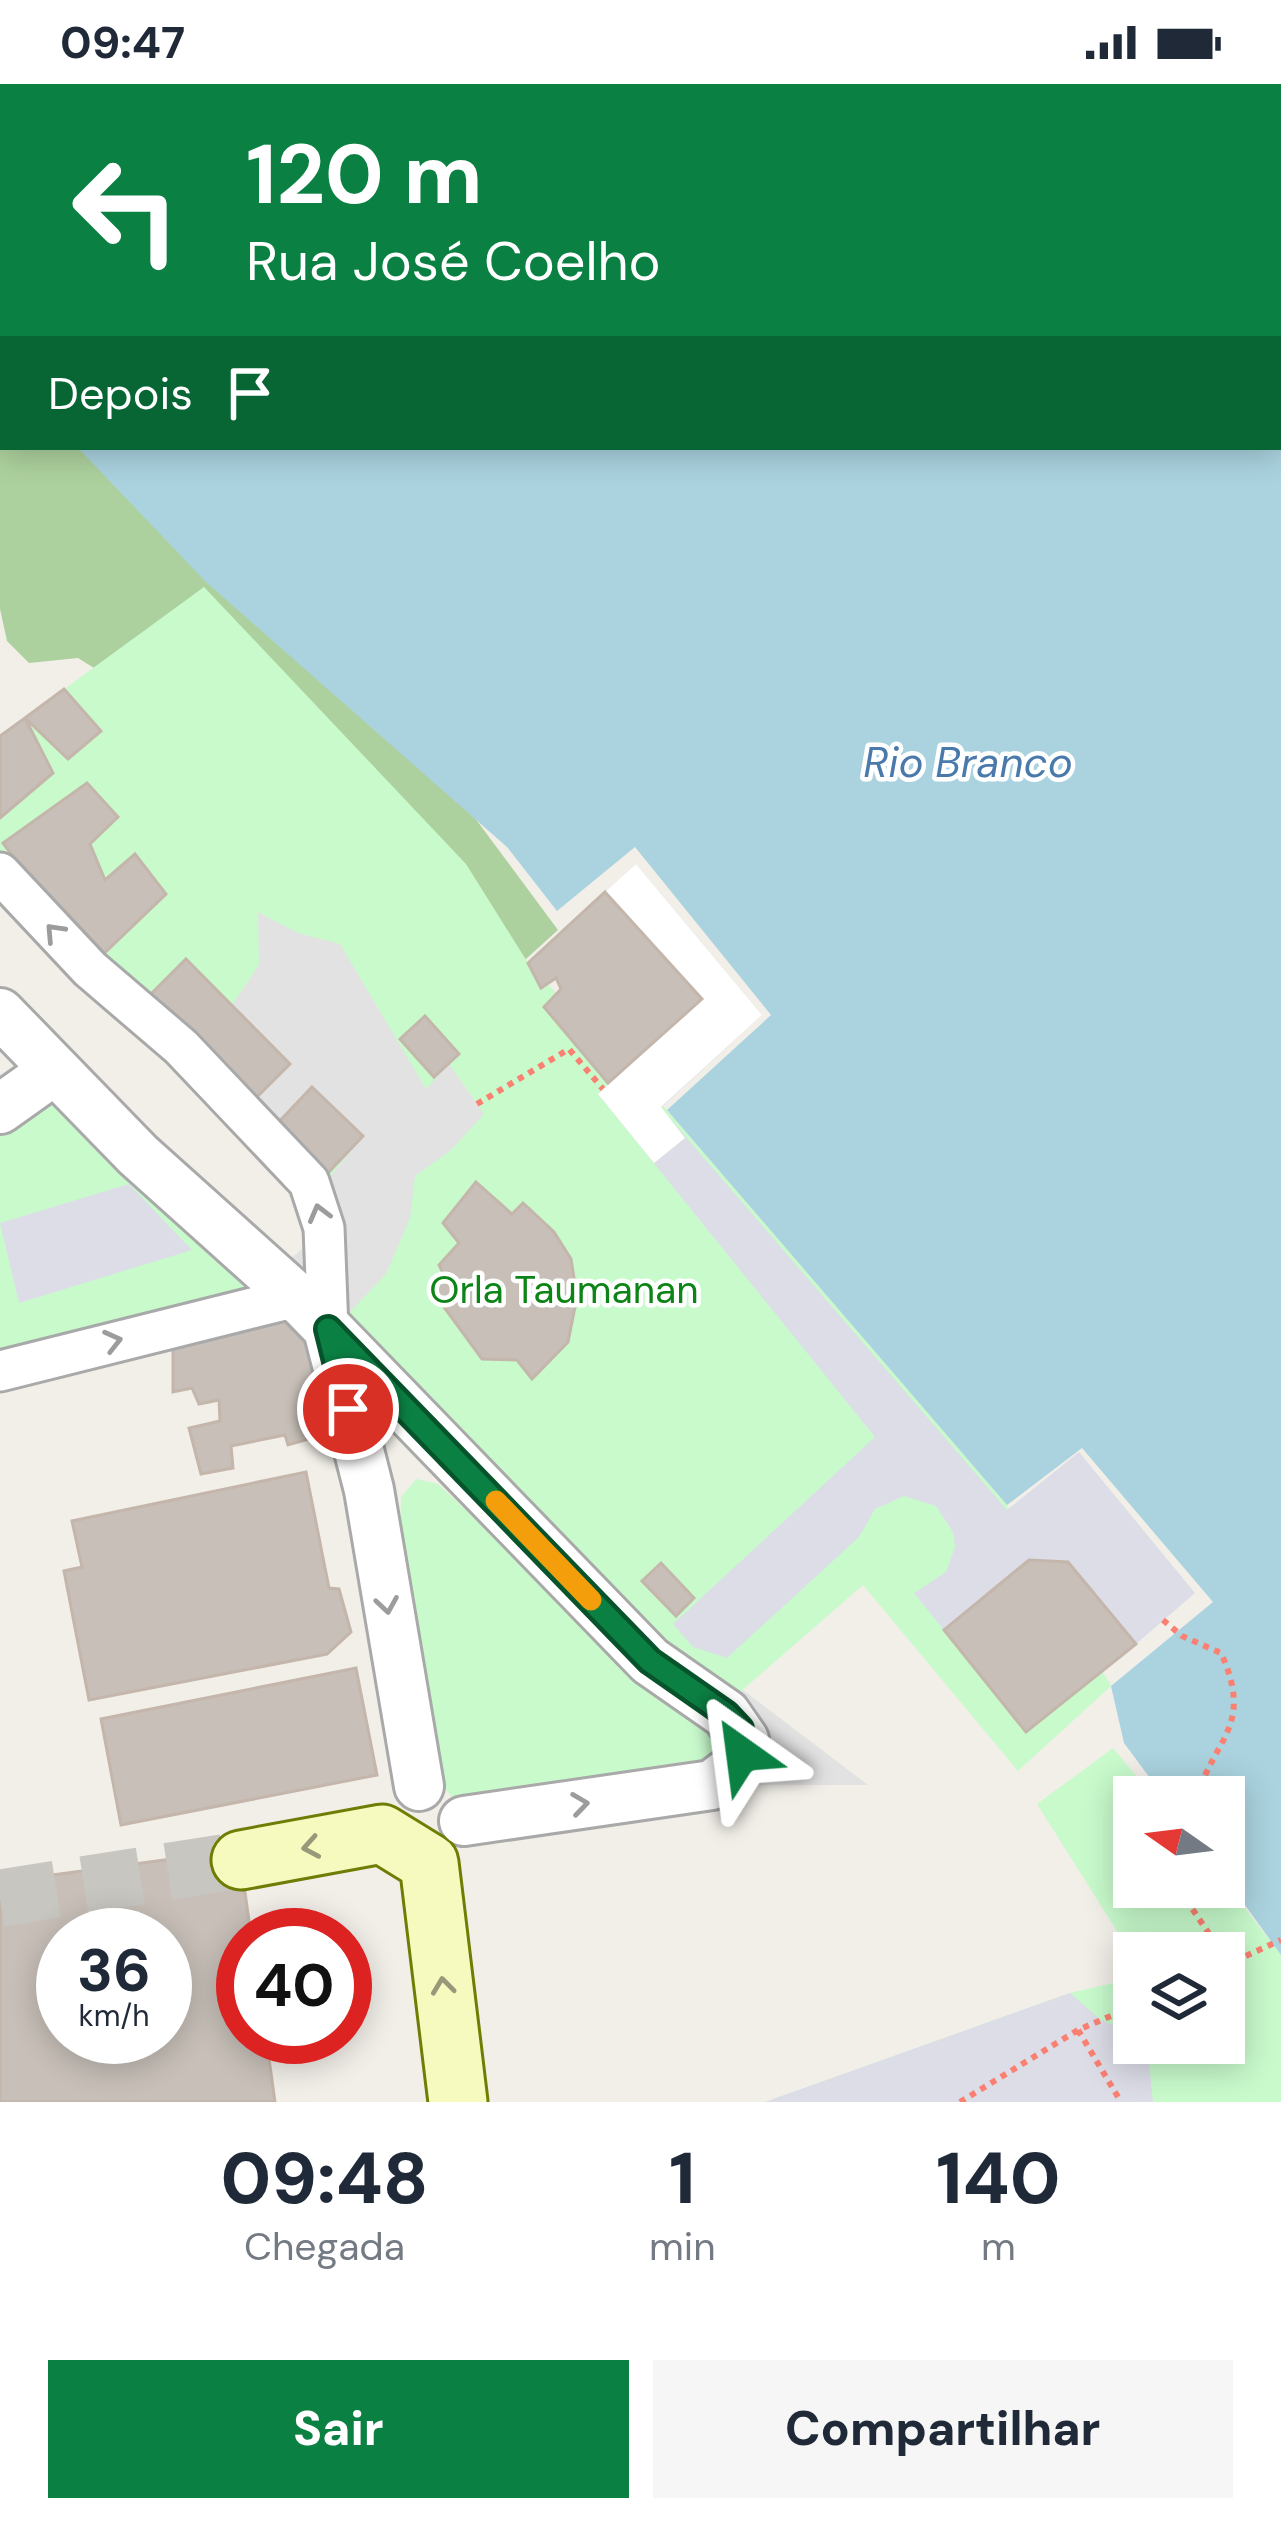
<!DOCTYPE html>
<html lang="pt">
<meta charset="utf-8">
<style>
:root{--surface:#fff;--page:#f6f6f7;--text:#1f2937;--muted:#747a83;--accent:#0b8043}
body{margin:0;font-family:"DM Sans",sans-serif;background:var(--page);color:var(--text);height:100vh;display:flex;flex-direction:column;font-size:45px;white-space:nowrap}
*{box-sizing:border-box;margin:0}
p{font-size:39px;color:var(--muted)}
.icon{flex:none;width:66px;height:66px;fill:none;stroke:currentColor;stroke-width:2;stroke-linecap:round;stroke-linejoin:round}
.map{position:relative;height:2018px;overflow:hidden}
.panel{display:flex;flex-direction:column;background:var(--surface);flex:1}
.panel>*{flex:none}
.hud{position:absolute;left:0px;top:0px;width:1281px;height:366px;box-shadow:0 6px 30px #0003;background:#0b8043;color:#fff;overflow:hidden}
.needle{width:78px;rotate:284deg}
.fabs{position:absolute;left:1113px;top:1692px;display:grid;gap:24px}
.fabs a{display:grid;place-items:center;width:132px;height:132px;border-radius:0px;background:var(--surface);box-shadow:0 6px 30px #0003;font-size:60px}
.speed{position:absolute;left:36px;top:1824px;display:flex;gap:24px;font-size:60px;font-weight:700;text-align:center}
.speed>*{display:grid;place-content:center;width:156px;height:156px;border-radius:50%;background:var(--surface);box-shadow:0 6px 30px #0003;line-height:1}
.speed small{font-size:30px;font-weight:400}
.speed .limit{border:18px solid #d22;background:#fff;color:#111}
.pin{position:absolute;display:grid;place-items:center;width:102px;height:102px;color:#fff;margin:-51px;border:6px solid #fff;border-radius:50%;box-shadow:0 3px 12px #0007}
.me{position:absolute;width:132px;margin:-66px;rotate:329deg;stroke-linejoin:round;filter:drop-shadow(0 0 9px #0008)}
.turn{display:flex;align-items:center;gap:42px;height:252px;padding:0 48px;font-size:54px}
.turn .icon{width:156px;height:156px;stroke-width:2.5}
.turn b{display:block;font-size:84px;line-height:102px}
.then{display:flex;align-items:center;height:114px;padding:0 48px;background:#0003;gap:24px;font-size:45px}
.eta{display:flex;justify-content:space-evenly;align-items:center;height:204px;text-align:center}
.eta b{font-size:72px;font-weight:800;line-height:84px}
.cta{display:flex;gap:24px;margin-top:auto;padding:24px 48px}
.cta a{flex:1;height:138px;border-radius:0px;background:var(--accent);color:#fff;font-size:48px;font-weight:800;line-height:138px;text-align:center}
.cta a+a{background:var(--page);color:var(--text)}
.status{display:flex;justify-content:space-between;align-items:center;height:84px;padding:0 60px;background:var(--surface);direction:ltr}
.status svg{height:33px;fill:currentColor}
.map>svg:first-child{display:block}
.forest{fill:#add19e}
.park{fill:#c8facc}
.parking{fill:#e2e2e2}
.plaza{fill:#dddde8}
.water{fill:#aad3df}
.pier{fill:#fff}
.building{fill:#c7bfb8;stroke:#c4b6ab;stroke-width:3;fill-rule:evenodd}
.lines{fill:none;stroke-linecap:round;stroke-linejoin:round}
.secondary-tunnel{stroke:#c8c6c1;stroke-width:57;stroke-dasharray:57 28;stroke-linecap:butt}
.minor-casing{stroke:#a9a9a9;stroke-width:45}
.tertiary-casing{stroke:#a9a9a9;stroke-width:54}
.secondary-casing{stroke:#707d05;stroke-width:63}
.path{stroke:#fa8072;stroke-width:6;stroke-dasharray:6 6;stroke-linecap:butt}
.minor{stroke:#fff;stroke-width:39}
.tertiary{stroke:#fff;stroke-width:48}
.secondary{stroke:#f7fabf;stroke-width:57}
.oneway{stroke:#9c9c9c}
.oneway2{stroke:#979978}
.route-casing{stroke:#07532c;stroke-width:30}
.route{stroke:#0b8043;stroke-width:21}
.slow{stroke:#f59e0b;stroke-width:21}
.labels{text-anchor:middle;stroke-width:9;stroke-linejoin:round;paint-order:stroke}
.park-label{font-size:39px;fill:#0c8416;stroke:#fff}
.water-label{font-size:42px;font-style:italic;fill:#4a7aab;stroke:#fff}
</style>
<div class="status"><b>09:47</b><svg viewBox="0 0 49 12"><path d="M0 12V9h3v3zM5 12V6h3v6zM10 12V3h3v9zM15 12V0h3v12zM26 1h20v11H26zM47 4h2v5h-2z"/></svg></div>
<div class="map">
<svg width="1281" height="2018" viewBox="0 0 1281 2018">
<rect width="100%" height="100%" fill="#f2efe9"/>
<!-- forest -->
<path class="forest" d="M0,247L3,363H104L357,575L558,846L505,894L134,609L78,574L29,579L7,557L0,525Z"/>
<!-- park -->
<path class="park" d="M204,503L466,780L528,879L667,1026L1007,1421L1111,1602L1018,1687L863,1501L709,1635L316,1228L371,1176L0,781V652Z
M41,983L255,1208L0,1291V1010Z
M416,1395L438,1400L712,1653L714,1675L689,1689L474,1723L453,1715L438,1695L400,1445L401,1413Z
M1113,1664L1154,1713H1134V1803H1224V1797L1281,1871V2018H765L1070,1909L1134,1894V1959H1224V1869H1134V1874L1037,1720Z"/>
<!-- parking -->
<path class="parking" d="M258,828L298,849L340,860L426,1005L449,980L484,1030L451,1066L415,1092L410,1134L386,1190L348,1230L288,1177L337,1135L314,1112L363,1052L312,1003L274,1043L251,1019L289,979L232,921L259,881Z
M743,1606L868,1701H712L726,1630Z"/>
<!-- plaza -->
<path class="plaza" d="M636,780L762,931L661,1024L1007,1426L1079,1368L1195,1509L1136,1560L1068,1478L1029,1476L944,1546L914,1509L946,1488L955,1463L953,1448L936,1422L904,1412L875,1425L859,1453L727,1574L693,1563L673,1540L875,1353L598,1010L702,915L605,808Z
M129,1100L192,1166L19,1219L0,1139Z
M1070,1909L1101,1936L1134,1950V1959H1147L1153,2018H765Z"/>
<!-- water -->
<path class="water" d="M0,0H1281V1871L1224,1792V1713H1164L1124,1659L1111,1602L1213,1518L1082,1364L1007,1421L667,1026L771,931L635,763L557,827L507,763L206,498L77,363H1278V3H3V286Z"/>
<!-- pier -->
<path class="pier" d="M636,780L762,931L661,1023L685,1054L654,1079L598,1010L702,915L605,808Z"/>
<!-- building -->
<path class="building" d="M64,605L101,647L68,675L25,634Z
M25,634L53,689L0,734V652Z
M87,699L118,733L90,760L105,796L135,770L166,810L93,880L3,759Z
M605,808L702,915L608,999L544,923L561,905L556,894L541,904L528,879Z
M186,875L290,980L251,1019L147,914Z
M425,932L459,970L434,993L400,955Z
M312,1003L363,1052L325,1092L274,1043Z
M476,1098L512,1130L523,1119L554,1148L571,1175L577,1213L568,1258L532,1295L517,1276L482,1275L430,1204L443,1189L439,1181L459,1159L443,1139Z
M281,1234L310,1264L323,1351L288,1361L285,1351L231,1362L233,1384L201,1390L189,1344L220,1337L219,1316L199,1320L192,1304L173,1308V1257Z
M306,1388L329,1504L339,1505L351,1548L327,1570L89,1616L64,1487L82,1483L72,1437Z
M1029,1476L1068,1478L1136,1560L1026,1648L944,1546Z
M661,1479L694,1514L676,1532L642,1497Z
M356,1584L377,1691L121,1741L101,1635Z
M239,1766L251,1851H243V1953H266L275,2018H0V1798ZM63,1851H165V1953H63Z"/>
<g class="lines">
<!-- secondary-tunnel -->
<path class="secondary-tunnel" d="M0,1814L241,1776"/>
<!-- minor casing -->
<g class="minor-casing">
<path id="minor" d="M0,789L90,885L181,963L309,1098L324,1144L328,1245
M0,1287L296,1213"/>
</g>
<!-- tertiary casing -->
<g class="tertiary-casing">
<path id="tertiary" d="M0,929L138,1071L305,1221L650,1577L726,1630L744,1656L737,1682L712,1701L464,1737
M0,1025L52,988
M329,1249L369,1406L419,1702"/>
</g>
<!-- secondary casing -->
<g class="secondary-casing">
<path id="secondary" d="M241,1776L382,1750L429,1779L458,2018"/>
</g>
<!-- path -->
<path class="path" d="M477,1020L569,965L603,1005
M1163,1536L1182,1552L1221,1569C1254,1642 1215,1653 1197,1713
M1187,1803V1817L1224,1872
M1224,1882L1281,1856
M1078,1946L1121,2018
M960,2018L1078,1946L1134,1922"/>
<!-- minor -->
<use href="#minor" class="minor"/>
<!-- tertiary -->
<use href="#tertiary" class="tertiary"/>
<!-- secondary -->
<use href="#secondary" class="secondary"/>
</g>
<!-- one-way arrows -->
<defs><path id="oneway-chevron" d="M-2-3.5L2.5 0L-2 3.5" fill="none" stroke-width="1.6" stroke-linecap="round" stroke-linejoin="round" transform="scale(3)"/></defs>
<g class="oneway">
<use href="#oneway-chevron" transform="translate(54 848) rotate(-133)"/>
<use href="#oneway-chevron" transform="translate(319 1129) rotate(-105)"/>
<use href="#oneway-chevron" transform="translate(113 1257) rotate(-14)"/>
<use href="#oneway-chevron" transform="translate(387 1521) rotate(81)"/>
<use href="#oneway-chevron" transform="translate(580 1720) rotate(-8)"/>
</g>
<g class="oneway2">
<use href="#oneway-chevron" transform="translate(311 1763) rotate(170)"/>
<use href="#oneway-chevron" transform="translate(443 1902) rotate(-97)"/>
</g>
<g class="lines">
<!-- route casing -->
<g class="route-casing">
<path id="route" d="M348,1325L328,1245L650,1577L726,1630L740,1645L742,1670"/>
</g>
<!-- route -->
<use href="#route" class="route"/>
<!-- slow -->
<path class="slow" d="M496,1417L591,1516"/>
</g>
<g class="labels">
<!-- park labels -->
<g class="park-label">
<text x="564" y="1219">Orla Taumanan</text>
</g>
<!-- water labels -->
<g class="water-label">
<text x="968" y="693">Rio Branco</text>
</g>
</g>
</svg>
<div class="fabs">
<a><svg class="needle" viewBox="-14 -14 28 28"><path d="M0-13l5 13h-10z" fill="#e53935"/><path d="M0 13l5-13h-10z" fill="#747a83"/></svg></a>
<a><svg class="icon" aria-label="layers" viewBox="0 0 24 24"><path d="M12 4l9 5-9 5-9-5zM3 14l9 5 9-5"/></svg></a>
</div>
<div class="speed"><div>36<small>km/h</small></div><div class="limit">40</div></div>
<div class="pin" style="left:348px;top:1325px;background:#d93025"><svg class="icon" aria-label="arrive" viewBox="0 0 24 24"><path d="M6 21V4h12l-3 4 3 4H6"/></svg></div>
<svg class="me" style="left:742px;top:1670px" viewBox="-20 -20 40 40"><path d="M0-17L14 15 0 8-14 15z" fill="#0b8043" stroke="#fff" stroke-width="4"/></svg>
<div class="hud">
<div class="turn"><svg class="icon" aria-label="left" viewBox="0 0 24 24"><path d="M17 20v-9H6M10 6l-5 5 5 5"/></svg><div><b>120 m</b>Rua José Coelho</div></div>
<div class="then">Depois<svg class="icon" aria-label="arrive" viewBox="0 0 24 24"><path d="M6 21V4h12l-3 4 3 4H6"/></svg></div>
</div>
</div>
<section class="panel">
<div class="eta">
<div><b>09:48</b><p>Chegada</p></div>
<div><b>1</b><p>min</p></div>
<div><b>140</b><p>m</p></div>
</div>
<div class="cta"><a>Sair</a><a>Compartilhar</a></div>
</section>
